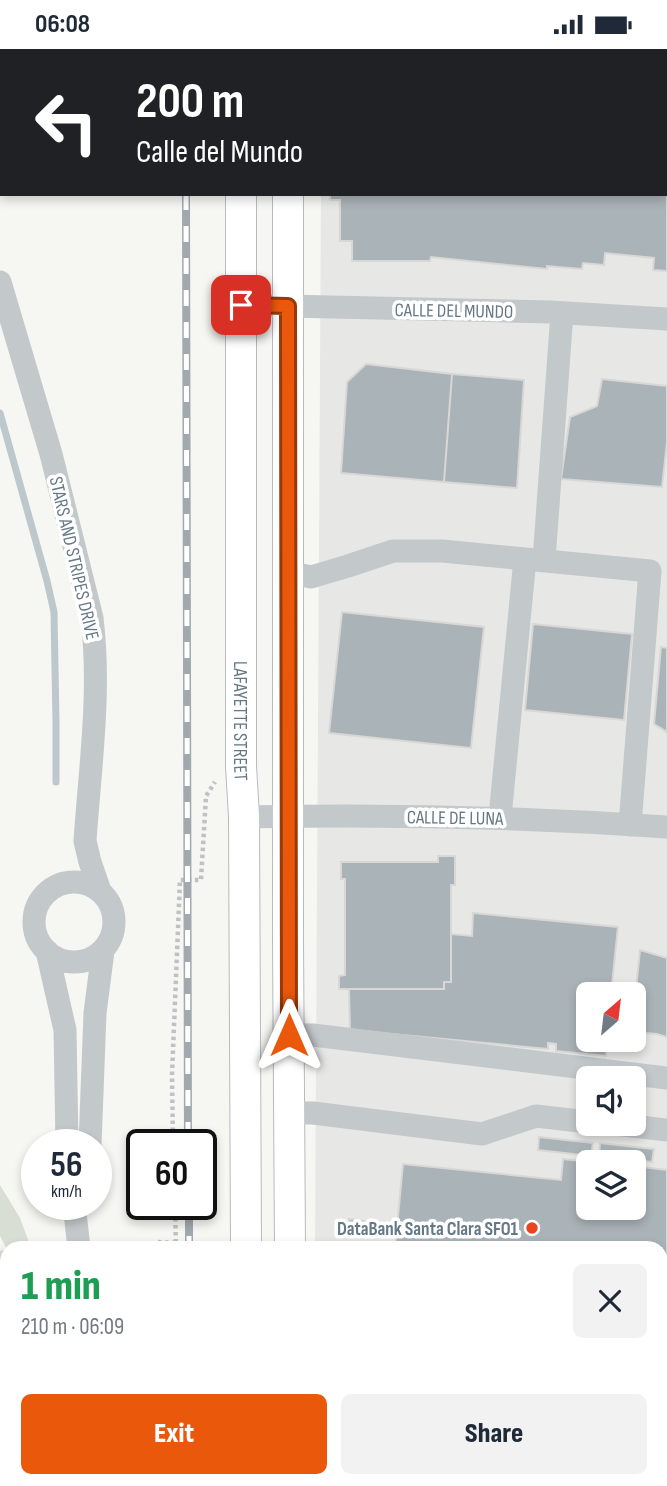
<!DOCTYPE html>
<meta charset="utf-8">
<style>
:root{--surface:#fff;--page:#f2f2f3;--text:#1f2937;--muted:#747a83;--accent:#ea580c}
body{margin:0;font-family:"Sofia Sans Condensed",sans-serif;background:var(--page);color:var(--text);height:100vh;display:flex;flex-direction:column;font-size:26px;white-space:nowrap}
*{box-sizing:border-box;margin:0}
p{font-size:23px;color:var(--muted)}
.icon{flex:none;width:38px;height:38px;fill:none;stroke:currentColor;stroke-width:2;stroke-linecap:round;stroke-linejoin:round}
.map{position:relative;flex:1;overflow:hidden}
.sheet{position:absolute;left:0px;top:1192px;width:668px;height:247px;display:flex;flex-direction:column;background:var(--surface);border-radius:21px 21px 0 0;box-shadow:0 4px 10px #0003}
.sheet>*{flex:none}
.hud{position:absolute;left:0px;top:0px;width:668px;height:147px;box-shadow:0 4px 10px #0003;background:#202124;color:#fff;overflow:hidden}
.needle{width:46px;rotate:28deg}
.buttons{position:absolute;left:576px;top:933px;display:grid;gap:14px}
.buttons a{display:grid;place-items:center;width:70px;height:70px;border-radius:10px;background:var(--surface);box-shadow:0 4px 10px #0003;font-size:35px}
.speed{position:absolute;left:21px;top:1080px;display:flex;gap:14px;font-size:35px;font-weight:700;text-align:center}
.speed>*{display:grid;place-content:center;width:91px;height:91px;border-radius:50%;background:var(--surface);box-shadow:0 4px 10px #0003;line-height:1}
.speed small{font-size:18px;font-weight:400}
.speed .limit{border:4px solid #111;border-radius:10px;background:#fff;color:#111}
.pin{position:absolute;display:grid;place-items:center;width:60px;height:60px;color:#fff;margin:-30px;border-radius:14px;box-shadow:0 4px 10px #0006}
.me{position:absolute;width:77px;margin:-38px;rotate:0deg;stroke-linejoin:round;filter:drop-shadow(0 0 5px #0008)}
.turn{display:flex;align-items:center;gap:24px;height:147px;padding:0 21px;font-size:32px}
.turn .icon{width:91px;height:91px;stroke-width:2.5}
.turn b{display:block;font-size:49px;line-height:60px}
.round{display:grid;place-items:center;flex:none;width:74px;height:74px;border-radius:10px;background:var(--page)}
.overview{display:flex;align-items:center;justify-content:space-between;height:119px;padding:0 21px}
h1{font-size:42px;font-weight:800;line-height:52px;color:#1e9e55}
.button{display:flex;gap:14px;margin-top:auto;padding:14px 21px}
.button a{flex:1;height:80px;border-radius:10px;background:var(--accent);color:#fff;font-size:28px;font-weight:800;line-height:80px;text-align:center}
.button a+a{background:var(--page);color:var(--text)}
.status{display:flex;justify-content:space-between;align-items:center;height:49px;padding:0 35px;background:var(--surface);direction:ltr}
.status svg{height:19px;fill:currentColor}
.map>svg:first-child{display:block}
.built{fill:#e7e8e6;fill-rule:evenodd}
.green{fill:#d8ded3}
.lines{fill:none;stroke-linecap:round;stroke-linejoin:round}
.stream{stroke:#bcc8cb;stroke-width:7}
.building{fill:#aab3b8;stroke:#d8d7d5;stroke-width:2}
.major-casing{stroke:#b6bbbe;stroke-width:32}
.path{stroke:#bfc1c3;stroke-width:4.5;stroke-dasharray:3.5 3.5;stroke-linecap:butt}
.minor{stroke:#c3c8ca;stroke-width:23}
.major{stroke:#fff;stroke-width:30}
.tram{stroke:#a1a9ae;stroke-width:2}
.rail-casing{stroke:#a1a9ae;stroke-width:8}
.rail{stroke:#fff;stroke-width:5;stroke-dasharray:16;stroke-linecap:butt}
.route-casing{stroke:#983908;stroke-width:18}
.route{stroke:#ea580c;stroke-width:12}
.poi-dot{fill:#e94320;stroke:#fff;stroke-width:2.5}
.labels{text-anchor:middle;stroke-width:7;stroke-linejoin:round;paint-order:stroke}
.street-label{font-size:19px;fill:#647885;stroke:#fff}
.poi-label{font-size:19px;font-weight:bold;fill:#647885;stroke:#fff;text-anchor:end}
</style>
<div class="status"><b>06:08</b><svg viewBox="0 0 49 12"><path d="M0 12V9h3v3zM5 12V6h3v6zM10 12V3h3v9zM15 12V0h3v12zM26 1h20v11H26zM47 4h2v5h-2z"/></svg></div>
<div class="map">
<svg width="667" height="1437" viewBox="0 0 667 1437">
<rect width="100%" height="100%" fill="#f6f6f2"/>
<!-- built -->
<path class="built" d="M667,12V1265L662,1262V1199H341L315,1195L321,145H667ZM588,945H634V990H588ZM588,1029H634V1074H588ZM588,1113H634V1158H588Z"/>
<!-- green -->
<path class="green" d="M0,1136L20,1169L31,1199H7V1318H0V1202L7,1200L0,1187Z"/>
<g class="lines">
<!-- stream -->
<path class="stream" d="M0,364L47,532L54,563L56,674V733"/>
</g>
<!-- building -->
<path class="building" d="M350,0H451L469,2H350Z
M667,21V222L653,221L654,209L605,204L604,216L583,214L582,220L547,217V220L431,208L430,212H352V192H340V151H330V145H667Z
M366,315L452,325L444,433L341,424L347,333Z
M452,325L524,331L517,439L444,433Z
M602,330L667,337V393L662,438L561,430L570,368L597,357Z
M342,563L484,578L471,699L329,684Z
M533,575L632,585L624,671L525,661Z
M661,598L667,599V683L654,675Z
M438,807H455V836H451V933H444V940H339V927L345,926V830H341V813H438Z
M473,864L618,878L611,945H588V990H607L606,1007L556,1002V995L548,994V1000L350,981L349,940H444V933H451V885L472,887Z
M640,901L667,909V988L657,985L634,983V959Z
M539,1088L593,1094L591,1107L538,1101Z
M600,1094L654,1100L652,1113L599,1107Z
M563,1110L592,1113H588V1158H634V1117L667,1121V1247L662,1246V1199H395L403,1115L561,1131Z
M349,1170L379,1174L378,1187L347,1184Z"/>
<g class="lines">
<!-- major casing -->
<g class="major-casing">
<g id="major">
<path d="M241,0V2"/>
<path d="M287,0V2"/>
<path id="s1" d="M241,145V717L244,768L246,1199"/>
<path d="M288,145V891L290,1199"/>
<path d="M0,1350H7"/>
<path d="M662,1352L667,1353"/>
<path d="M0,1413H7"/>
<path d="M662,1425L667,1426"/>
<path d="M246,1432V1437"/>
<path d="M293,1432V1437"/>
</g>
</g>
<!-- path -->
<path class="path" d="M173,1096L172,1026L180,831H201L206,747L215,733
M175,1155L176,1199
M157,1199V1193L176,1194
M146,1434V1437
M176,1437V1432"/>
<!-- minor -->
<path class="minor" d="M0,233L51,405L92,569C101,643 90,718 85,792L90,813L100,842
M241,256L550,263L667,270
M544,511L562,264
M288,523L311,528L348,517L393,502H442L650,522L630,776
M244,768C385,765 526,768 667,778
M500,768L525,510
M34 873a40 40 0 1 1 80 0a40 40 0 1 1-80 0Z
M47,902L65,981L67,1096
M289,986H313L667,1029
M289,1064H313L482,1085L536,1067L588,1073
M606,1074L667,1081
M90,1096L95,964L103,902
M74,1155L79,1199
M118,1432L119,1437"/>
<!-- major -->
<use href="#major" class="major"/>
<!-- tram -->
<path class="tram" d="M0,1375H7
M662,1380H667
M0,1387H7
M662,1395H667"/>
<!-- rail casing -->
<g class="rail-casing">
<path id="rail" d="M186,0V2
M186,145L188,1096
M189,1155V1199
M190,1432V1437"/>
</g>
<!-- rail -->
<use href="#rail" class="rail"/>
</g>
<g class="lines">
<!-- route casing -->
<g class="route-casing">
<path id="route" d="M241,256L288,257L289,986"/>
</g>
<!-- route -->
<use href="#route" class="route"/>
</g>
<!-- markers -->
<circle class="poi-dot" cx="532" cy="1179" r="7"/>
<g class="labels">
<!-- street labels -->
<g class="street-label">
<text transform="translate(454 261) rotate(1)" y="7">CALLE DEL MUNDO</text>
<text transform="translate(75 509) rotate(77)" y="7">STARS AND STRIPES DRIVE</text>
<text dy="7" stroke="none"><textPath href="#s1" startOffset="527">LAFAYETTE STREET</textPath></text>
<text transform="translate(455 768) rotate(1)" y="7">CALLE DE LUNA</text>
</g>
<!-- poi labels -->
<g class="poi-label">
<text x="518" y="1186">DataBank Santa Clara SFO1</text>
</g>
</g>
</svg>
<div class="buttons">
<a><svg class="needle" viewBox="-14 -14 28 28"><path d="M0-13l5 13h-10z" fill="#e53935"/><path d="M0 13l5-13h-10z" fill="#747a83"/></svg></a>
<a><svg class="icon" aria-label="sound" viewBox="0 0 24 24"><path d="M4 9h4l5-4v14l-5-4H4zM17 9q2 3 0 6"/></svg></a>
<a><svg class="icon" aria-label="layers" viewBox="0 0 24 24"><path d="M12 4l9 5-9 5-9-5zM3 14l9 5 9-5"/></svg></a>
</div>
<div class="speed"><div>56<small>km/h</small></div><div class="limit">60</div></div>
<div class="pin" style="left:241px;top:256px;background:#d93025"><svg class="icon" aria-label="arrive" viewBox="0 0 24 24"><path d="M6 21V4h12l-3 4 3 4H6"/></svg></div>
<svg class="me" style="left:289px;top:986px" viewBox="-20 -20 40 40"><path d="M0-17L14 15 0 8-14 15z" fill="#ea580c" stroke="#fff" stroke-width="4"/></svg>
<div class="hud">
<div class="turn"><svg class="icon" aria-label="left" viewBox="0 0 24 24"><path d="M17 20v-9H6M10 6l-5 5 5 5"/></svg><div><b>200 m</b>Calle del Mundo</div></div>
</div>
<section class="sheet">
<div class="overview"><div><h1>1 min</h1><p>210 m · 06:09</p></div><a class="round"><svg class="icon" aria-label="close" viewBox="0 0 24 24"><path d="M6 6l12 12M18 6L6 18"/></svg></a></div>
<div class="button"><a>Exit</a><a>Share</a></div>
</section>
</div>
